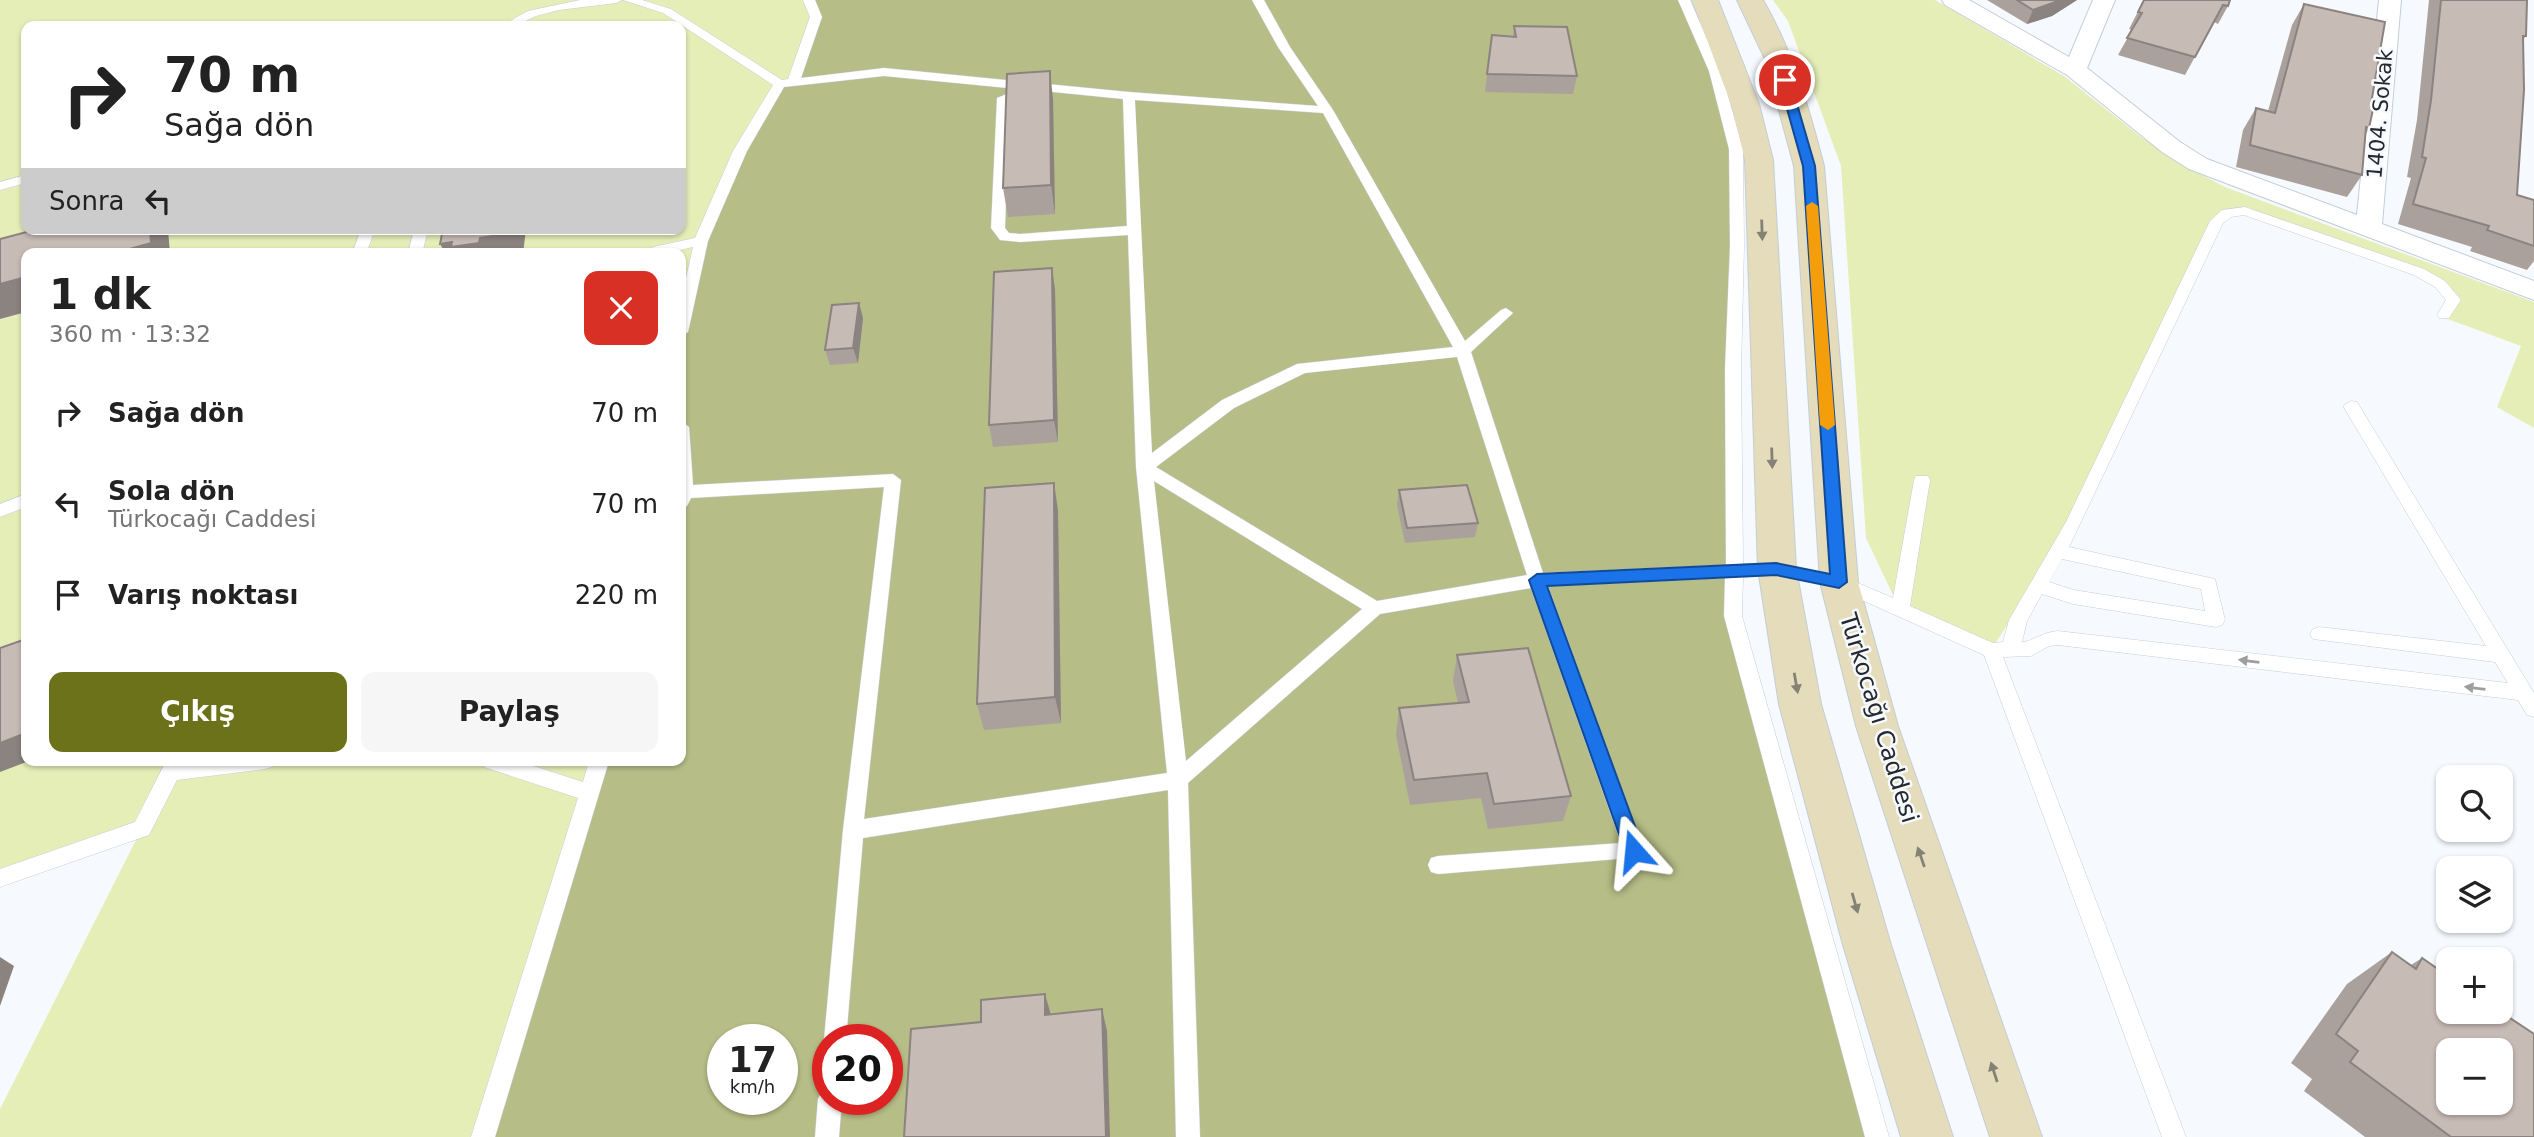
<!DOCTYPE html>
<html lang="tr">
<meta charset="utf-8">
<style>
:root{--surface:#fff;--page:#f6f6f6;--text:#222;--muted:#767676;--accent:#6b7219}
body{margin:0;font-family:"DejaVu Sans",sans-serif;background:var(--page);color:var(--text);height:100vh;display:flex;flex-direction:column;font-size:26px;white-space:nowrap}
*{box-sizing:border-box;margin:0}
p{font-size:23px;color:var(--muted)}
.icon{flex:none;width:38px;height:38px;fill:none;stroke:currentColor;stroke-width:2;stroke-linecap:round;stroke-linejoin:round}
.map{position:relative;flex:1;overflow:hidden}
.panel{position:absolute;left:21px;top:248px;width:665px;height:518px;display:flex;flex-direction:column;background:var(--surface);border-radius:14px;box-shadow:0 2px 5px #0004}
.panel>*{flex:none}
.hud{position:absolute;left:21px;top:21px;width:665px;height:214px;border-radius:14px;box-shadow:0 2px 5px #0004;background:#fff;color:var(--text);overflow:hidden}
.buttons{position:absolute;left:2436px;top:765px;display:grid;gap:14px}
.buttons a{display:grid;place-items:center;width:77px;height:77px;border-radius:14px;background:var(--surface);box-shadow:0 2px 5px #0004;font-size:35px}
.speed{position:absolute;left:707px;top:1024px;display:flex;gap:14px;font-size:35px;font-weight:700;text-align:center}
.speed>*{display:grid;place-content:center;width:91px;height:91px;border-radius:50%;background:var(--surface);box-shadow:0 2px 5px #0004;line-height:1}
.speed small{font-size:18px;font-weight:400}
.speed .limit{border:10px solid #d22;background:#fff;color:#111}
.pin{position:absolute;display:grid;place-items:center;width:60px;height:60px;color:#fff;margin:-30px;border:4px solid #fff;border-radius:50%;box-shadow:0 2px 7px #0007}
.me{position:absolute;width:77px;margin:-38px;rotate:342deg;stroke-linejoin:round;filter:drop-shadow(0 0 5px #0008)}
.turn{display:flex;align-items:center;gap:24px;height:147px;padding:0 28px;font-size:32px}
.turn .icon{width:91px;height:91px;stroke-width:2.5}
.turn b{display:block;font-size:49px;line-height:60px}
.then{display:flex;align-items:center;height:66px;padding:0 28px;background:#0003;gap:14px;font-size:26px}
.round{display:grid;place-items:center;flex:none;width:74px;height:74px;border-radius:14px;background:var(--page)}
.head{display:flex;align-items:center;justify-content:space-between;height:119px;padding:0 28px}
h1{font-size:42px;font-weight:700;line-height:52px}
.cta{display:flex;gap:14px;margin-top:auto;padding:14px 28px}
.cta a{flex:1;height:80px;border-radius:14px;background:var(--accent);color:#fff;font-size:28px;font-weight:700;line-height:80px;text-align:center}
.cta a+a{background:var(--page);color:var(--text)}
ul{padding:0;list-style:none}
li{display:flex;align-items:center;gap:21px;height:91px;padding:0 28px}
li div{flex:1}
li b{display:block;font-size:26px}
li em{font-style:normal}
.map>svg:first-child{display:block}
.green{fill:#e6eeb8;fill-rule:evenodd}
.forest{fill:#b6bd86;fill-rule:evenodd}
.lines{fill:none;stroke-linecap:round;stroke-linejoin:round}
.service-casing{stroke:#c4cdd7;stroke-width:1}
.minor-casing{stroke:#c4cdd7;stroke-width:2}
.secondary-casing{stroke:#c4cdd7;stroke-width:2}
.service{fill:#fff;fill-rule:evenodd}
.minor{fill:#fff;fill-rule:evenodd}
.secondary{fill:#e4dcbb;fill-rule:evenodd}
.wall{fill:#aba19c}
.shaded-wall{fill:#8b837f}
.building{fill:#c7bbb5;stroke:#8b837f;stroke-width:2;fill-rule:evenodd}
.oneway{fill:#848274}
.oneway2{fill:#9d9ea0}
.route{fill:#1a73e8;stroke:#114b97;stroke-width:2}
.slow{fill:#f59e0b}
.labels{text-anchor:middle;stroke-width:5;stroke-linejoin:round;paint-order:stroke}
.far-street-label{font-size:21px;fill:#25282c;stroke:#f6fafe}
.street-label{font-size:24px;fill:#25282c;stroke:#f6fafe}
</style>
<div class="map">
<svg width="2534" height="1137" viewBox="0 0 2534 1137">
<rect width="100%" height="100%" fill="#f6fafe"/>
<!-- green -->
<path class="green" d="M0,0H809L816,17L793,83L690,292L681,332V254H26V761H599L483,1137H0V1109L141,830L0,878ZM26,26H681V229H26Z
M1773,0H1935L2064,76L2141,137L2185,166L2225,187L2534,302V428L2497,407L2521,346L2445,318L2454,300L2440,284L2245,211L2227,213L2074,523L1991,650L1900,610L1866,538L1841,166L1788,21Z"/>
<!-- forest -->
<path class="forest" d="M809,0H1684L1715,71L1736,149L1733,616L1877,1137H483L599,761H681V502L685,491L681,427V332L701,241L780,84L793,82L816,17ZM723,1040H782V1099H723ZM828,1040H887V1099H828Z"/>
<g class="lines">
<!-- service casing -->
<g class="service-casing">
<path id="service" d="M580,0H622L616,3L559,10L536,16L515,26H501L528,11Z
M623,0H642L671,9L782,80L788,79L810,17L803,0H815L822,17L801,78L884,68L1129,92L1318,106L1278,47L1252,0H1264L1290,47L1333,110L1465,341L1501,310L1506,308L1513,313L1471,352L1543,573L1726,565L1725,369L1730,246L1729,149L1709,71L1678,0H1690L1721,71L1743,149L1744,246L1741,369L1743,564H1783L1786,569L1783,574L1743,577L1742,616L1889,1137H1865L1724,616L1725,578L1548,586L1644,851L1641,857L1438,874L1431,872L1428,865L1431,858L1438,856L1621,843L1531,588L1380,614L1188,783L1200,1137H1176L1168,790L863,838L846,1040H828L827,1048L824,1040L843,830L884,487L691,498L687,506L681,508V421L689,427L693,485L893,474L901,480L864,819L1167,773L1136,467L1128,235L1020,242L1000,240L991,228L997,98L1019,89L884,76L784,87L747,151L708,241L688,332L681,337V300L693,247L662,254H645L653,247L695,238L733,151L773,85L663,13ZM1034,90L1123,99L1127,226L1020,234L1009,233L1005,228L1009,100ZM1135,100L1323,113L1453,347L1297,364L1222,400L1152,453ZM1457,357L1527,575L1377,601L1156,467L1234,408L1305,373ZM1154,481L1362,609L1186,761Z
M26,175V183L0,190V182Z
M2245,207L2424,269L2445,281L2461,300L2449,318H2439L2437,315L2446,300L2435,287L2414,275L2244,215L2231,217L2223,223L2069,547L2215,579L2225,620L2222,625L2216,627L2073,604L2042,594L2027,621L2022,642C2032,642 2042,632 2058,631L2508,683L2495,662L2313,639L2310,634L2313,629L2319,627L2486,646L2343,406L2351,401L2357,402L2534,693V717L2527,715L2518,700L2058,645L2049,646L2031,656L2003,657L2186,1137H2162L1984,655L1833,587L1830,582L1833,577L1839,575L1893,598L1914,480L1916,476H1928L1930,480L1910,606L1993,643L2003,642L2009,620L2066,522L2210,221L2222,210ZM2062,559L2201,589L2205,611L2074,590L2049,582Z
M361,229H375L366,254H352Z
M414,229H428L422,254H408Z
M26,494V507L0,517V504Z
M166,761H275L272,767L265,769L177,780L149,835L0,887V869L135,822Z
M481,761H518L583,782L589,761H609L495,1137H471L578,798L484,767Z
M828,1088V1099H842L839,1137H815L818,1099L822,1091Z"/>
</g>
<!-- minor casing -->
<g class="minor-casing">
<path id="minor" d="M1942,0H1969L2069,57L2093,0H2115L2087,68L2180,142L2207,159L2357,215L2379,0H2401L2382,224L2534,281V300L2189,169L2162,152L2067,75L1945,5Z"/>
</g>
<!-- secondary casing -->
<g class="secondary-casing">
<path id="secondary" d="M1692,0H1718L1759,104L1773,160L1796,569L1821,704L1891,945L1953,1137H1901L1843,945L1779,704L1758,569L1745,160L1731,104Z
M1737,0H1763C1793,52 1809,108 1824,166L1858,582L1898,726L2042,1137H1990L1856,726L1820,582L1794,166L1765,59Z"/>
</g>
<!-- service -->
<use href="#service" class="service"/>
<!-- minor -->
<use href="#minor" class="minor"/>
<!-- secondary -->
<use href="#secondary" class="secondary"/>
</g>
<!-- wall -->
<path class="wall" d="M1987,0H2077L2052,16L2027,24Z
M2144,0H2230L2228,6L2218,24L2214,22L2185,75L2118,55L2132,30L2129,29Z
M2429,0H2527L2526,36L2523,40L2517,195L2534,200V261L2527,270L2470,251L2472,247L2398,224L2411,178L2407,177L2417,120Z
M2304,4L2371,104L2369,128L2366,134L2362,175L2347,197L2236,167L2243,130L2256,108L2268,111L2292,25Z
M1514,26L1577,76L1573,94L1485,92L1492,35L1513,37Z
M1053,99L1055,214L1008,217L1003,188Z
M1052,268L1055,290L1058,442L993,447L989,425Z
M859,303L863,318L858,363L830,365L825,350Z
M1054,483L1058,511L1061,723L984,730L977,704Z
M1399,490L1478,523L1475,537L1405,543L1397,505Z
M1457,655L1571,796L1563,821L1488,829L1481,798L1410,805L1396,735L1399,708L1458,703L1453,681Z
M2392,952L2411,965L2422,958L2534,1137H2365L2304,1091L2312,1079L2291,1063L2347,984Z"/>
<!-- shaded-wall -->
<path class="shaded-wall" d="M2061,0H2077L2052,16L2027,24L2033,10Z
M1050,71L1053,99L1055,214L1051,185Z
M150,229H168L170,254H112Z
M508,229H526L523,254H446L440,244L480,238Z
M1052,268L1055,290L1058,442L1054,420Z
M26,277V312L0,319V284Z
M859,303L863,318L858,363L853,348Z
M1054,483L1058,511L1061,723L1055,697Z
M26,733V761H29L0,772V743Z
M0,957L14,966L0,1006Z
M1045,994L1051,1015H1045Z
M1102,1009L1107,1031L1110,1137H1106Z"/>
<!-- building -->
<path class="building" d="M2017,0H2061L2033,10Z
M2144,0H2230L2228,6L2223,5L2195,57L2127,38L2142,13L2138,12Z
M2441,0H2527L2526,36H2523L2524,90L2517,195L2534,200V246L2487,230L2489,226L2413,204L2426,158L2422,157L2431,100Z
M2304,4L2385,22L2371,104L2374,105L2369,128L2366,127L2362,175L2250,145L2256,108L2275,113Z
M1514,26L1567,27L1577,76L1487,74L1492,35L1516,37Z
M1050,71L1051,185L1003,188L1007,74Z
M38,229H150L151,243L112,254H26V277L0,284V239Z
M443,229H508L507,234L480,238L479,243L451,247L452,242L440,244Z
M1052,268L1054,420L989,425L994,272Z
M859,303L853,348L825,350L832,305Z
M1054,483L1055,697L977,704L985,488Z
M1467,485L1478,523L1407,528L1399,490Z
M26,639V733L0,743V648Z
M1528,648L1571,796L1494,804L1487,773L1414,780L1399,708L1469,702L1457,655Z
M2392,952L2416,969L2422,958L2448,976V1012H2501L2534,1034V1137H2451L2350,1062L2358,1051L2336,1034ZM2448,1050H2501V1102H2448Z
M1045,994V1015L1102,1009L1106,1137H904L911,1029L981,1022V1000Z"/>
<!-- one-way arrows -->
<defs><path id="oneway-solid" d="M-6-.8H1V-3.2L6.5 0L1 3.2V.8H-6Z" transform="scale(1.75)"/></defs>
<g class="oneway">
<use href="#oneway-solid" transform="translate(1762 230) rotate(88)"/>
<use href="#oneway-solid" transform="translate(1772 458) rotate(88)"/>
<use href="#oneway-solid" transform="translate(1796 683) rotate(80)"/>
<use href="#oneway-solid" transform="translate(1921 857) rotate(-109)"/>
<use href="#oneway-solid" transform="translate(1855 903) rotate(74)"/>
<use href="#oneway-solid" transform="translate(1994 1072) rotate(-108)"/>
</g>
<g class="oneway2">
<use href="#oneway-solid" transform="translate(2249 661) rotate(-173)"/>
<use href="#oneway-solid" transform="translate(2475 688) rotate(-173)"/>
</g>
<!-- route -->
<path class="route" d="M1785,76L1790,80L1815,166L1847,582L1839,588L1776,575L1547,586L1644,851L1641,857L1634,860L1628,857L1625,851L1529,580L1537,574L1776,563L1830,574L1803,166L1779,80Z"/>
<!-- slow -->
<path class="slow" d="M1812,202L1818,206L1835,425L1828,430L1820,425L1806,206Z"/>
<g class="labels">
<!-- far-street labels -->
<g class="far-street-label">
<text transform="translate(2380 114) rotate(-85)" y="7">1404. Sokak</text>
</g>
<!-- street labels -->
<g class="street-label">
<text transform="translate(1879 718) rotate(73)" y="8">Türkocağı Caddesi</text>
</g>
</g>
</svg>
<div class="buttons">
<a><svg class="icon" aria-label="search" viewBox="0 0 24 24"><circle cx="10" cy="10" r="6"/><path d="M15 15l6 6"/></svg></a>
<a><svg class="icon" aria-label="layers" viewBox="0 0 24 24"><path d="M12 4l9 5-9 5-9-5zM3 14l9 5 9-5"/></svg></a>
<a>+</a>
<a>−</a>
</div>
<div class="speed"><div>17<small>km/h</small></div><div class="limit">20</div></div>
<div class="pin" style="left:1785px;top:80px;background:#d93025"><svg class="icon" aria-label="arrive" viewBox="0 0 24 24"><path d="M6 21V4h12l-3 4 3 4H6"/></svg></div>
<svg class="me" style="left:1634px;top:851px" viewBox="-20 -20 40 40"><path d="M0-17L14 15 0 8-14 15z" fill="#1a73e8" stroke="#fff" stroke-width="4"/></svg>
<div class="hud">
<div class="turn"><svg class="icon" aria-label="right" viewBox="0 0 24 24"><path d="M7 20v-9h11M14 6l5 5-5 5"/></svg><div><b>70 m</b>Sağa dön</div></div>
<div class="then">Sonra<svg class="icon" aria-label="left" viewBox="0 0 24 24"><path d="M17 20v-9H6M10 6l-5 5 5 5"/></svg></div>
</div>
<section class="panel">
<div class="head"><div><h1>1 dk</h1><p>360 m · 13:32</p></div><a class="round" style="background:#d93025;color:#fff"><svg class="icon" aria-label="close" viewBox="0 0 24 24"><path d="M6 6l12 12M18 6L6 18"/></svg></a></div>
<ul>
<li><svg class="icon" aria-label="right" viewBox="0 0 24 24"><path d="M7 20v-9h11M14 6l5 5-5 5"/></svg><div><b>Sağa dön</b></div><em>70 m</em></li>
<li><svg class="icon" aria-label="left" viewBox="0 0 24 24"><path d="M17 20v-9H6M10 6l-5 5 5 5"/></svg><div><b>Sola dön</b><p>Türkocağı Caddesi</p></div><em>70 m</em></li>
<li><svg class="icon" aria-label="arrive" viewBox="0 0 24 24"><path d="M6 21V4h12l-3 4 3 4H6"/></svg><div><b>Varış noktası</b></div><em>220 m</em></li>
</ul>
<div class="cta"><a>Çıkış</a><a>Paylaş</a></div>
</section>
</div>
